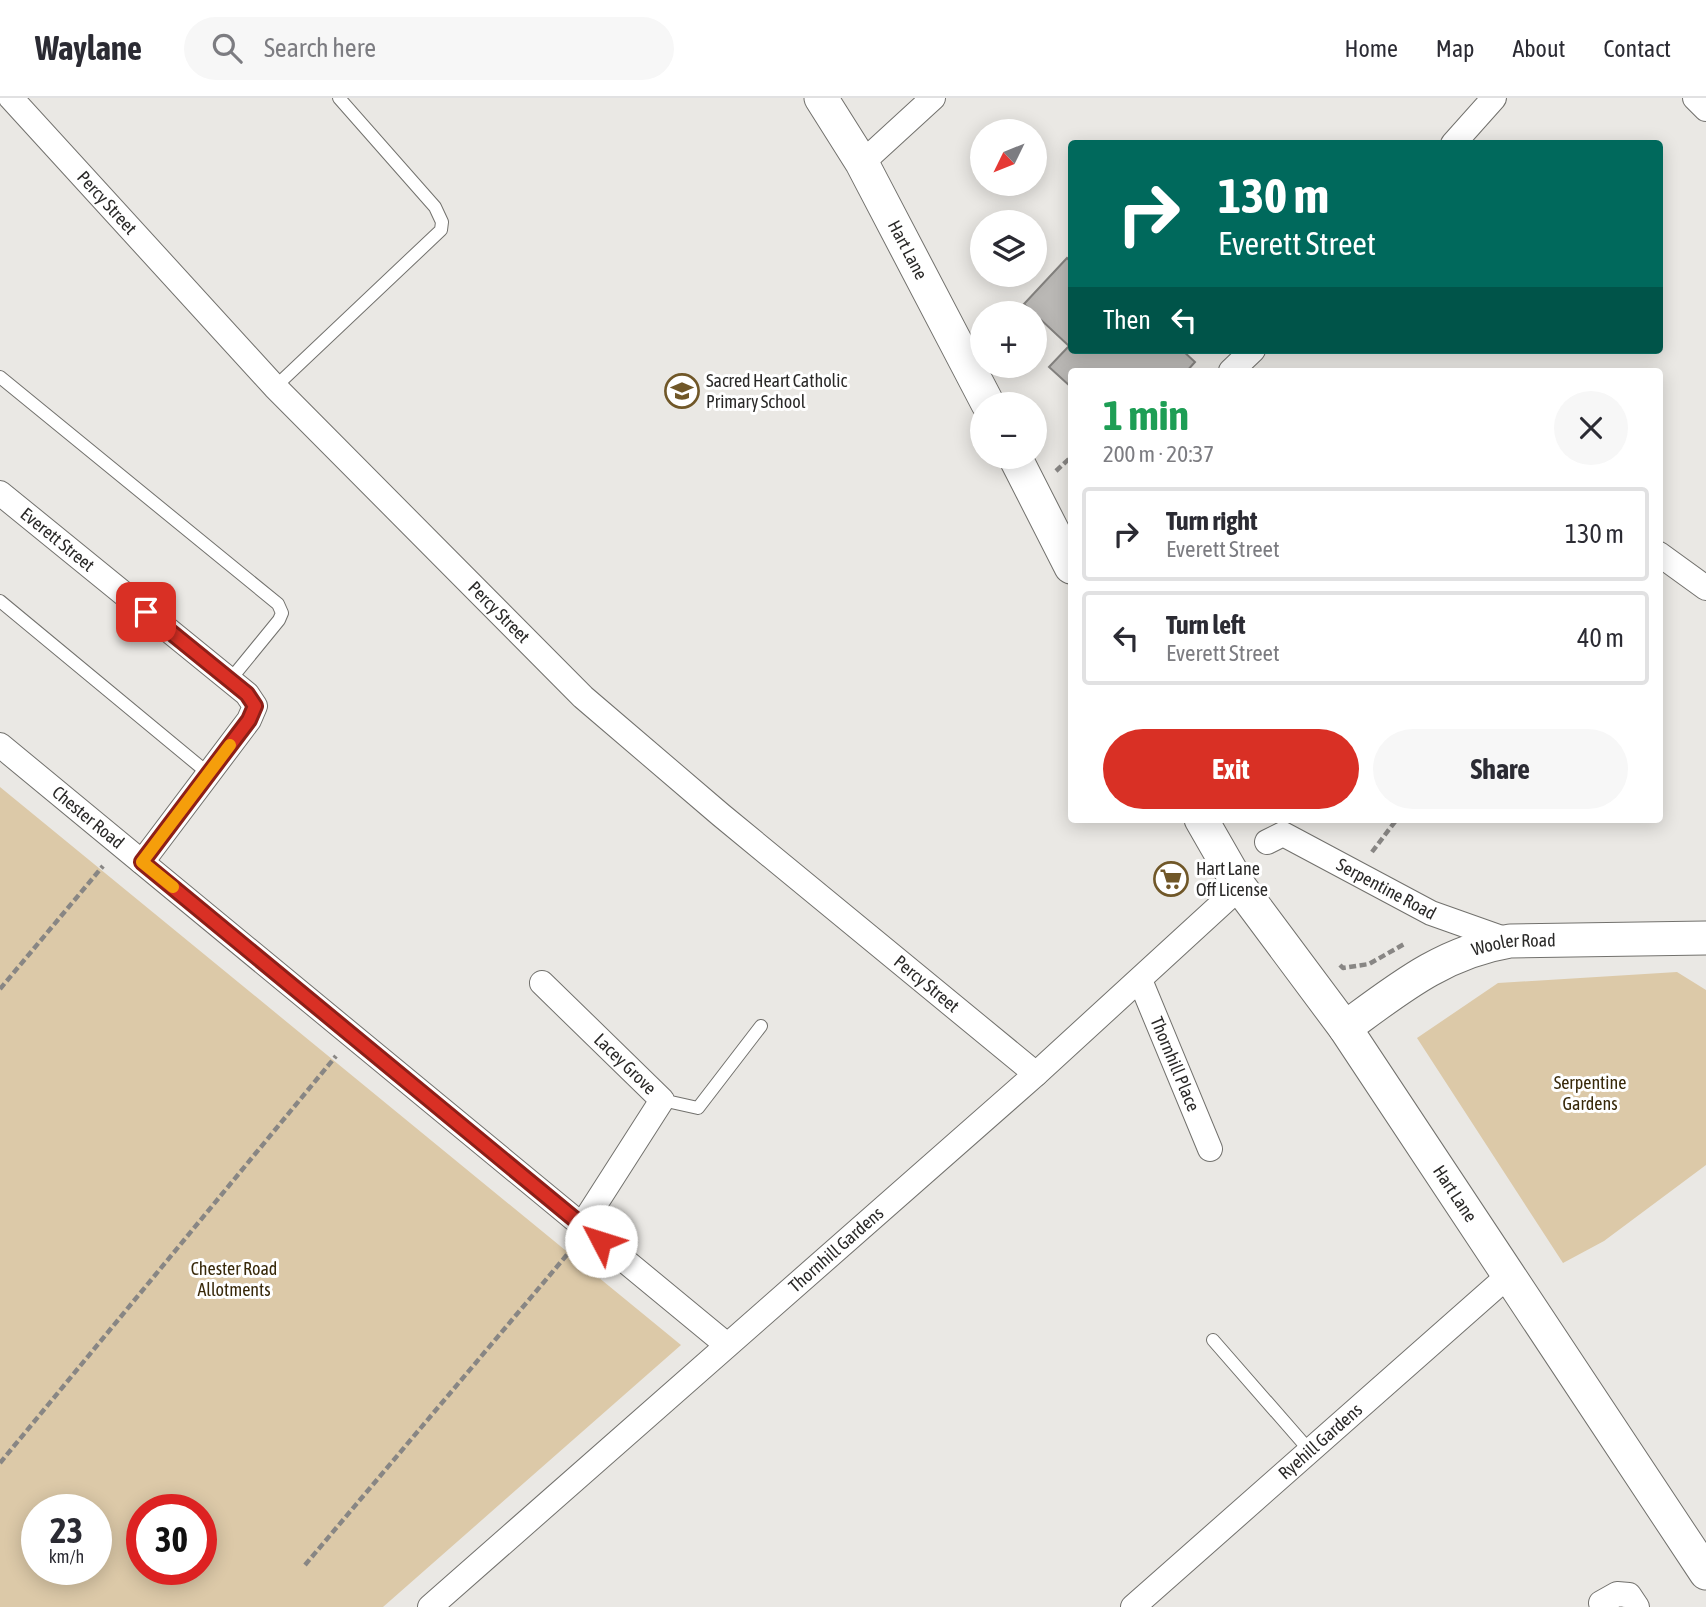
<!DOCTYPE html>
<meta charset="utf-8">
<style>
:root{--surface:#fff;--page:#f7f7f7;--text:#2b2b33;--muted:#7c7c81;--line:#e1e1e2;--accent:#d93025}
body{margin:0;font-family:"Asap Condensed",sans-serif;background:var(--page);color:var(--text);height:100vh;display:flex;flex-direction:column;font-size:26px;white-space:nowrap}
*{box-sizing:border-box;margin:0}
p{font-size:23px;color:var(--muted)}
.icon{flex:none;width:38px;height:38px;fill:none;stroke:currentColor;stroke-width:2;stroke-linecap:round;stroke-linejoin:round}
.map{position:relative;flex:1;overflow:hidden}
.panel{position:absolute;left:1068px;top:270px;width:595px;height:455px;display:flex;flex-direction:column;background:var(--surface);border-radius:7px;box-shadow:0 4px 18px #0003}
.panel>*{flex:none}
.banner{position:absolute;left:1068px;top:42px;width:595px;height:214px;border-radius:7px;box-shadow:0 4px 18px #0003;background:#00695c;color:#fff;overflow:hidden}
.needle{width:46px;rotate:227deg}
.buttons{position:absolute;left:970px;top:21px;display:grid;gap:14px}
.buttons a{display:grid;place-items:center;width:77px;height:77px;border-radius:50%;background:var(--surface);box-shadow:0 4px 18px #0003;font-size:35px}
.speed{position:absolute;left:21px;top:1396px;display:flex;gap:14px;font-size:35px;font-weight:700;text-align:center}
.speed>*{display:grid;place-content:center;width:91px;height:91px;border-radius:50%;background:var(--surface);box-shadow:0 4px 18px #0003;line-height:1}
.speed small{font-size:18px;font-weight:400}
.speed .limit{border:10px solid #d22;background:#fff;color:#111}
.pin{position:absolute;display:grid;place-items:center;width:60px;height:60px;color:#fff;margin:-30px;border-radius:14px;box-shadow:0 4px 10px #0006}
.me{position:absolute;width:77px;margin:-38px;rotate:310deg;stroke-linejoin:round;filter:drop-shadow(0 0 5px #0008)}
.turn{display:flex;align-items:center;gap:24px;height:147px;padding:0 35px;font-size:32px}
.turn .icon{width:91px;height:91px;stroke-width:2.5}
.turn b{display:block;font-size:49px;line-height:60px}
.then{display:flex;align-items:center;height:66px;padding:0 35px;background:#0003;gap:14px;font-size:26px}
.round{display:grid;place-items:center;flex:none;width:74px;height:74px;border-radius:37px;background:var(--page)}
.summary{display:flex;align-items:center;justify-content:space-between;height:119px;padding:0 35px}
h1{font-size:42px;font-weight:700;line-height:52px;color:#1e9e55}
.primary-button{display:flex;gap:14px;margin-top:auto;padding:14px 35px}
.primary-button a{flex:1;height:80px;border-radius:42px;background:var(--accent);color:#fff;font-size:28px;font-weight:700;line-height:80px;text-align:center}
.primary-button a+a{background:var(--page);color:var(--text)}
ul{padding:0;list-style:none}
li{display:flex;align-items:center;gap:21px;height:94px;margin:0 14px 10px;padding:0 21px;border:4px solid var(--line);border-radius:7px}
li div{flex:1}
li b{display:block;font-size:26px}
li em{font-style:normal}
header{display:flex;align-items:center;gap:42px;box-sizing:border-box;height:98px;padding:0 35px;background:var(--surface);border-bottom:2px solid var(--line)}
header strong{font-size:33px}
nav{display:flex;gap:38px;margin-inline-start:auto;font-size:24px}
.search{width:490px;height:63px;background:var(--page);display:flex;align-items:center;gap:18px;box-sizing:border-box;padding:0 24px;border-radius:38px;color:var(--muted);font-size:26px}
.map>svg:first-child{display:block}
.green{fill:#dcc9a8;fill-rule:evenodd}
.building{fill:#bab8b5;stroke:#84827f;stroke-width:2}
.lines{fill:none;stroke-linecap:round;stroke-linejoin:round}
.lane-casing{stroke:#72716d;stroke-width:14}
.street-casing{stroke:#72716d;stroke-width:26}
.secondary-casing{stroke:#72716d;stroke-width:35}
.path{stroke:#888684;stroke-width:4.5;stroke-dasharray:7 3.5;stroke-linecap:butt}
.lane{stroke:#fff;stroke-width:12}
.street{stroke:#fff;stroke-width:24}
.secondary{stroke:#fff;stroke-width:33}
.route-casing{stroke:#8d1f18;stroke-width:18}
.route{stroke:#d93025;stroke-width:12}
.slow{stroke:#f59e0b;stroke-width:12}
.labels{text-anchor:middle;stroke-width:6;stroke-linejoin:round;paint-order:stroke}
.street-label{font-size:18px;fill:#2a2928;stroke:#fff}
.poi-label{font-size:18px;fill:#2a2928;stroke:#fff;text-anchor:start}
.park-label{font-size:18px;fill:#38290a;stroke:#fff}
</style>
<header>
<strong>Waylane</strong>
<div class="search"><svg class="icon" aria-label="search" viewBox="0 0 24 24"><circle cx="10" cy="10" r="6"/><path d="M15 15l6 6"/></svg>Search here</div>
<nav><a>Home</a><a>Map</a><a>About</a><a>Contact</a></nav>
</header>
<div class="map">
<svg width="1706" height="1509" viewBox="0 0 1706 1509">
<rect width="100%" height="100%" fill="#eae8e4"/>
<!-- green -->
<path class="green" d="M0,689L681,1247L383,1509H0ZM37,1412H96V1472H37ZM142,1412H201V1472H142Z
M1677,874L1706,892V1067L1604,1143L1563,1165L1417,940L1498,885Z"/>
<!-- building -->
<path class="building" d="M1067,160L1071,164V252H1182L1195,264L1187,273H1071V289L1049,269L1069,248L1024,206Z"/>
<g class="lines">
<!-- lane casing -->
<g class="lane-casing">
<path id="lane" d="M0,279L278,506L282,515L279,522L230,582
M275,289L441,132L442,124L435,109L339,0
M0,503L209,676
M662,1002L698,1010L761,928
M1213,1242L1310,1353"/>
</g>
<!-- street casing -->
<g class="street-casing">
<g id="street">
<path id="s1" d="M11,0L275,289L583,599L721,717L1036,976"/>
<path d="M1695,0L1706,11"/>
<path d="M1453,46L1494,0"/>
<path d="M862,65L933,0"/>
<path d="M1231,273L1253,252"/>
<path id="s2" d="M0,395L247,596L255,608L249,622L142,764"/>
<path d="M1659,456L1706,490"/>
<path id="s3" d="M0,647L727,1247"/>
<path id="s4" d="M1267,744L1283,736L1431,815L1510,843"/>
<path id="s5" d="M1140,882L1210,1051"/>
<path id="s6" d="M542,885L662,1002L582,1127"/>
<path d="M1601,1505L1617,1496L1629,1497L1637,1509"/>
<path id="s7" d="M430,1509L1036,976L1240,789"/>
<path id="s8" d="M1133,1509L1509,1177"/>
</g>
</g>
<!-- secondary casing -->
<g class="secondary-casing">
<g id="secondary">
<path id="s9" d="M821,0L862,65L988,306"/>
<path d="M1015,359L1071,469"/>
<path id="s10" d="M1201,721L1240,789L1345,930L1706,1475"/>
<path id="s11" d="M1345,930C1398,891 1443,854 1510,843L1706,840"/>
</g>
</g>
<!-- path -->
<path class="path" d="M1056,373L1071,359
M1372,754L1397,721
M1340,867L1343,870L1369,866L1406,845
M0,891L103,768
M0,1365L336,958
M305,1467L571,1152"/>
<!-- lane -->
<use href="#lane" class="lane"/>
<!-- street -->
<use href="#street" class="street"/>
<!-- secondary -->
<use href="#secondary" class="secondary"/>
</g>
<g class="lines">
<!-- route casing -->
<g class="route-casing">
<path id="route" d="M146,514L247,596L255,608L249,622L142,764L601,1143"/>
</g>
<!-- route -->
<use href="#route" class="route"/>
<!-- slow -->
<path class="slow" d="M173,789L142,764L230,647"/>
</g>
<!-- icons -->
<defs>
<g id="school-ring" transform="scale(1.75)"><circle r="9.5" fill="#fff" stroke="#705728" stroke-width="1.5"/><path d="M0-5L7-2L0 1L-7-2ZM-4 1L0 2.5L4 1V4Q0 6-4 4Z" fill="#705728"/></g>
<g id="supermarket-ring" transform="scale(1.75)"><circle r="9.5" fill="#fff" stroke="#705728" stroke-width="1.5"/><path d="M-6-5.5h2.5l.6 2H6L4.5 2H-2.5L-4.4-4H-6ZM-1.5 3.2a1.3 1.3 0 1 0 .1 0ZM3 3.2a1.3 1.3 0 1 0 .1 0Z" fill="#705728"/></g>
</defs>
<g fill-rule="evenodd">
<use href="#school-ring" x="682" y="293"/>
<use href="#supermarket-ring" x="1171" y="781"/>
</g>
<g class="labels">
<!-- street labels -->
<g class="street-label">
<text dy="6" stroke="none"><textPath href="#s1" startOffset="142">Percy Street</textPath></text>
<text dy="6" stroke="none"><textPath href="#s9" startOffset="175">Hart Lane</textPath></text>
<text dy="6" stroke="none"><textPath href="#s2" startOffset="74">Everett Street</textPath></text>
<text dy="6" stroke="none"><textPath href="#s1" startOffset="709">Percy Street</textPath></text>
<text dy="6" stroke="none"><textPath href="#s3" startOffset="114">Chester Road</textPath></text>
<text dy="6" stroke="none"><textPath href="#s4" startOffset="135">Serpentine Road</textPath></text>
<text dy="6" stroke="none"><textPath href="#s11" startOffset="192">Wooler Road</textPath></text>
<text dy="6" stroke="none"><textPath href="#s1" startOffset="1276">Percy Street</textPath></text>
<text dy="6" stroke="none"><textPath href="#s6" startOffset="116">Lacey Grove</textPath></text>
<text dy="6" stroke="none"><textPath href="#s5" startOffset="91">Thornhill Place</textPath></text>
<text dy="6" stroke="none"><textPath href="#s10" startOffset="453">Hart Lane</textPath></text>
<text dy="6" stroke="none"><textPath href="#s7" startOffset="541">Thornhill Gardens</textPath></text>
<text dy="6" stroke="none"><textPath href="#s8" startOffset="250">Ryehill Gardens</textPath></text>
</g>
<!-- poi labels -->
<g class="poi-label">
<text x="706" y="289">Sacred Heart Catholic<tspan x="706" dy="21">Primary School</tspan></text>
<text x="1196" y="777">Hart Lane<tspan x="1196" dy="21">Off License</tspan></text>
</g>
<!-- park labels -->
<g class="park-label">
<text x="1590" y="991">Serpentine<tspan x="1590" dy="21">Gardens</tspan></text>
<text x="234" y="1177">Chester Road<tspan x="234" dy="21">Allotments</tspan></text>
</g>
</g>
</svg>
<div class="buttons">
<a><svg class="needle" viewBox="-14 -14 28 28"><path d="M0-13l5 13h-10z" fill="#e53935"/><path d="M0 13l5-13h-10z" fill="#7c7c81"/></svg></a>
<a><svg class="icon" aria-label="layers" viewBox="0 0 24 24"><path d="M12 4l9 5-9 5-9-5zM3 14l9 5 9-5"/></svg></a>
<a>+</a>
<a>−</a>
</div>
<div class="speed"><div>23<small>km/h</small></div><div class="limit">30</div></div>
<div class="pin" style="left:146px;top:514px;background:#d93025"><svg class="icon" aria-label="arrive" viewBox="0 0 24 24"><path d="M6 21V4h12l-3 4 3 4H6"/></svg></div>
<svg class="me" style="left:601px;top:1143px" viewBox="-20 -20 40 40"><circle r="19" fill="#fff"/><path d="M0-13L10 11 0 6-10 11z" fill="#d93025"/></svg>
<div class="banner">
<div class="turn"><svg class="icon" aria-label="right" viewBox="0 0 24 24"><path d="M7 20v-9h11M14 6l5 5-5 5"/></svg><div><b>130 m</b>Everett Street</div></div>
<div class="then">Then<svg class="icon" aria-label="left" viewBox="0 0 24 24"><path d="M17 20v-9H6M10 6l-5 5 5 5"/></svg></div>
</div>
<section class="panel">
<div class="summary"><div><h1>1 min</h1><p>200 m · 20:37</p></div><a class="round"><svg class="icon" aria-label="close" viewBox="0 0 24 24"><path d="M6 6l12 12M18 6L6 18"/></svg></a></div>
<ul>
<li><svg class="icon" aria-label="right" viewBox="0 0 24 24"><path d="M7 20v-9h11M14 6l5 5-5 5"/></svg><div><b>Turn right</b><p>Everett Street</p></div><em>130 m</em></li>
<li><svg class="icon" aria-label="left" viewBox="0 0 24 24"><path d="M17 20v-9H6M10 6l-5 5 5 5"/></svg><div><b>Turn left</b><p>Everett Street</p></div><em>40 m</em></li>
</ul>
<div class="primary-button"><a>Exit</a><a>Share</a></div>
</section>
</div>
